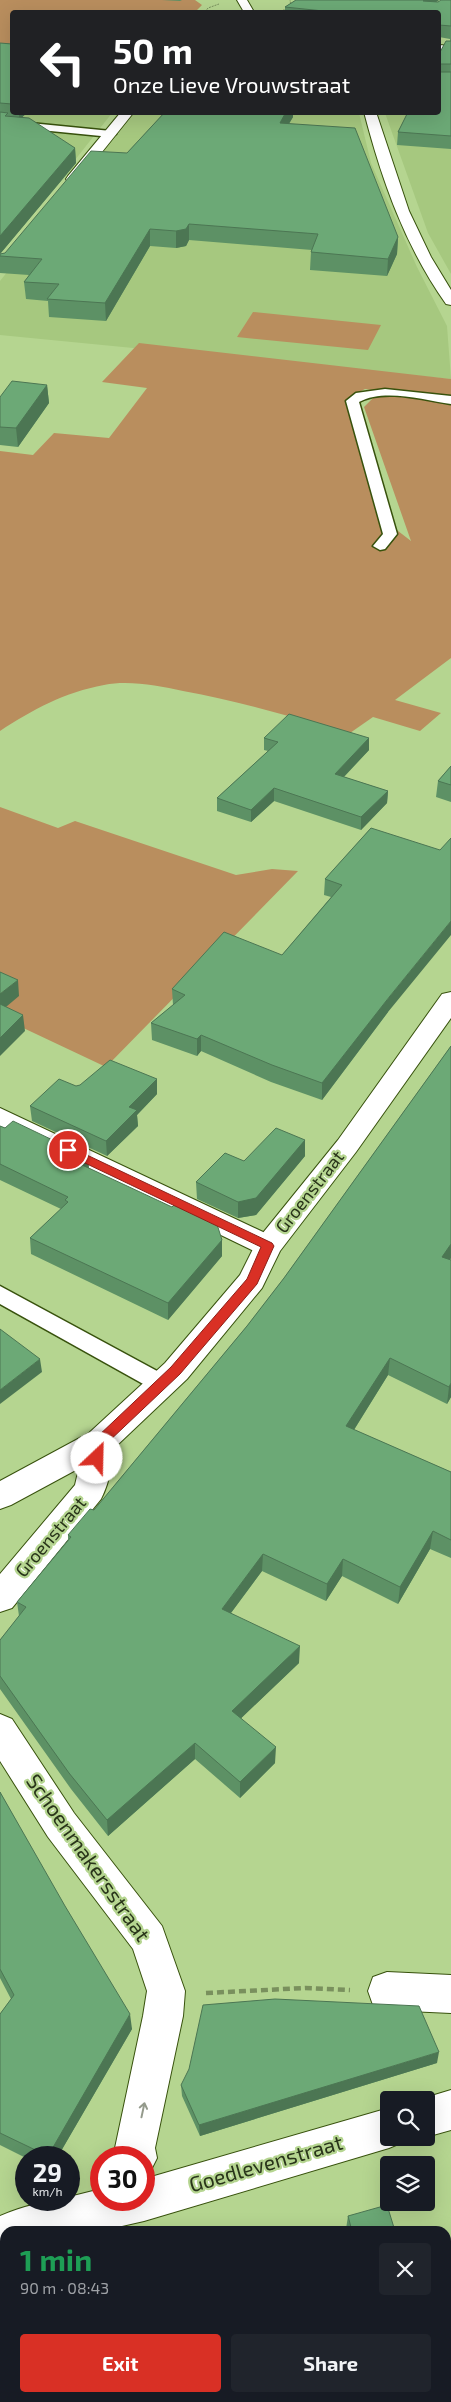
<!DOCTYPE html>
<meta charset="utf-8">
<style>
:root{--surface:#171b24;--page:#20242c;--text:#f1f3f6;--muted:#9ea1a6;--accent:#d93025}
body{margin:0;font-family:"Exo 2",sans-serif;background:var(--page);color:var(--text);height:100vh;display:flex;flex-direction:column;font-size:19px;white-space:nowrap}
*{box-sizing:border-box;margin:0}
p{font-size:16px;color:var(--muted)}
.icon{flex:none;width:28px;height:28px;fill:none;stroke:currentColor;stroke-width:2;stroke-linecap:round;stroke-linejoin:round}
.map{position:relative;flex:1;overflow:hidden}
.panel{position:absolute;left:0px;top:2226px;width:451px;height:176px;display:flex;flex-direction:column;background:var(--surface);border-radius:15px 15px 0 0;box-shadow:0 5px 20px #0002}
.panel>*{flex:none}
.banner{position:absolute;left:10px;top:10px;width:431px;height:105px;border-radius:5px;box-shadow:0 5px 20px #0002;background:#202124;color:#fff;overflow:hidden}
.tools{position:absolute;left:380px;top:2091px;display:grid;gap:10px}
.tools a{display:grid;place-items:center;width:55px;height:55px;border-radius:5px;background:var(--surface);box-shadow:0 5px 20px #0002;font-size:25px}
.speed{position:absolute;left:15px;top:2146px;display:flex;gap:10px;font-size:25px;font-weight:700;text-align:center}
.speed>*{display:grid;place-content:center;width:65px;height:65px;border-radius:50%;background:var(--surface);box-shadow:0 5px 20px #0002;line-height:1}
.speed small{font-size:12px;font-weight:400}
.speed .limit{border:8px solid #d22;background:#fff;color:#111}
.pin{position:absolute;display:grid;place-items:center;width:42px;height:42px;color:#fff;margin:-21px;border:2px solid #fff;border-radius:50%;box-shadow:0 1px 5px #0007}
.me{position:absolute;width:55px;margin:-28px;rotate:24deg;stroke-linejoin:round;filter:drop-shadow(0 0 4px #0008)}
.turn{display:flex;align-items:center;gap:18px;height:105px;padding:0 20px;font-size:22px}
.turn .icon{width:65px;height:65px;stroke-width:2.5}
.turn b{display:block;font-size:35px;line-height:42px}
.round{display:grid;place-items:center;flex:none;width:52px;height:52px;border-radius:5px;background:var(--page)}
.overview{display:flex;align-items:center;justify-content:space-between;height:85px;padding:0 20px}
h1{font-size:30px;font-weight:700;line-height:38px;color:#1e9e55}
.button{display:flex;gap:10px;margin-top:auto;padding:10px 20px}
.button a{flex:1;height:58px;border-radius:5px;background:var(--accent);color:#fff;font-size:20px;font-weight:700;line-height:58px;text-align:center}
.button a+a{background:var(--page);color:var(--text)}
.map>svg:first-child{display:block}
.built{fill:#a6c87f}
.green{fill:#b98e5e;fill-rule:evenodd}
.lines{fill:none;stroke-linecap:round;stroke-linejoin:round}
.lane-casing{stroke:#38520d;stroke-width:3}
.street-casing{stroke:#38520d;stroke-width:2}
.secondary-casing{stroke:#38520d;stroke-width:2}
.path-far1{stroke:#79905d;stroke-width:1;stroke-dasharray:2 1;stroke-linecap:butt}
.path{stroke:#79905d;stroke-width:4.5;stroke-dasharray:7 4;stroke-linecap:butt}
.lane{fill:#fff;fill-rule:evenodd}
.street{fill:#fff;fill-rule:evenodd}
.secondary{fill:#fff;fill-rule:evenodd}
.wall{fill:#5d9165}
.shaded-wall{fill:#4c7653}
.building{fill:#6ca976;stroke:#4c7653}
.oneway{stroke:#949a8c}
.route{fill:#d93025;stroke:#8d1f18}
.labels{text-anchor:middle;stroke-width:4.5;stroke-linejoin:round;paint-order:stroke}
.street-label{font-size:18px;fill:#29351a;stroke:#b5d590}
.near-street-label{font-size:21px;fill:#29351a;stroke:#b5d590}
</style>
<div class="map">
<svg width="451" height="2402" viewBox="0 0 451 2402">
<rect width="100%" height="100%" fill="#b5d590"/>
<!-- built -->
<path class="built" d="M451,77V274L428,233L385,113L439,112Z
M12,112L112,113L19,231Z
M135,113H359L371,163L417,267L447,326L451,379L0,335V281Z"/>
<!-- green -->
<path class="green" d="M0,0H195L202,5L195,12H12V56L0,55Z
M253,312L381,325L368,350L237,337Z
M139,343L451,379V658L395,700L441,713L420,731L373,717L350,733C295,718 240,701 183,691C158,686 130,680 104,685C65,692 32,710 0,731V451L33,455L54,433L109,438L147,388L102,382ZM365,389L372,390L374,397L364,407L411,541L380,517L348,402L349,397Z
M0,807L58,828L75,821L236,875L272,869L298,871L106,1067L0,1017Z"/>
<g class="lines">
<!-- lane casing -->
<g class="lane-casing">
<path id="lane" d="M0,120L111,131L116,134L111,137L0,126Z
M385,389L451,396V404C424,400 384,388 359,402L397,534L385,549L380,550L373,546L383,534L346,401L356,393Z
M0,1286L170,1378L174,1384L170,1390L162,1393L154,1390L0,1304Z"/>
</g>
<!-- street casing -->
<g class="street-casing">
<path id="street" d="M121,112H134L78,182H68L66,179L68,176Z
M364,112H376L409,211L431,257L451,290V305L446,304C405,246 382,181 364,112Z
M0,1108L278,1239L282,1246L278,1253L268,1256L258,1253L0,1128Z
M100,1430L111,1433C118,1448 109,1484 101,1499L12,1608L0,1612V1574L75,1485L85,1442L89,1433Z
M0,1714L12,1719L74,1813L162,1926L185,1991L183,2016L155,2148L157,2158L150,2172L144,2175V2158H115V2148L143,2016L147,1991L133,1949L48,1837L0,1761Z
M387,1972L451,1975V2013L387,2010L373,2005L368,1991L373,1977Z
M451,2090V2130L426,2137V2100H418Z
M389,2108V2138H405L403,2142L389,2148L144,2221L100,2231H5V2248L0,2246V2216C21,2207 46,2200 69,2200V2197L101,2189V2200H144V2179Z"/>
</g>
<!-- secondary casing -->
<g class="secondary-casing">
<path id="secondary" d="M237,0H247L254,12H244Z
M439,45L451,46V52L439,51Z
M451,992V1018L356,1152L280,1251L262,1288L187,1379L111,1451L11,1505L0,1509V1481L89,1433L165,1363L240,1275L258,1239L338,1140L442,994Z"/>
</g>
<!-- path-far1 -->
<path class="path-far1" d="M205,12L208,8L219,4
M280,12L291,6L290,0
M323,112L345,114"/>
<!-- path -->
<path class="path" d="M206,1993L305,1988L350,1990"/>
<!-- lane -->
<use href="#lane" class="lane"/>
<!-- street -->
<use href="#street" class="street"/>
<!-- secondary -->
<use href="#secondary" class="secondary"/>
</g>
<!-- wall -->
<path class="wall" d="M162,0H182L180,1Z
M296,0H439L436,2L451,0V149L397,145L398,132L439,54L450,41V39L439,37V12H285V7Z
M0,43L12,44V112H28L22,117L75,148L76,163L0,254L5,253L127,153L165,112H293V117L289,124L398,237L397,254L387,276L310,270L311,252L312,250L189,240L186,246L176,248L150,246L106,321L49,317L48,301L26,299L24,282L29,275L0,273Z
M47,385L49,403L18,447L0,445V397Z
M264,738H369V750L344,777L388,791L387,803L361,830L274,801L251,822L217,811V798L268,751L264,750Z
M451,766V802L436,797L438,781Z
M371,828L388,1012L322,1100L271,1082L201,1051L197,1056L152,1040L151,1023L173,1005L172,989L282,955L331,897L324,895L325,879Z
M451,1046V1258L450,1260L451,1397L447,1404L388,1375L354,1430L451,1472V1558L430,1549L398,1604L342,1576L326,1601L262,1571L231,1613L299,1663L241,1718L275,1763L240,1798L195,1759L108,1836L71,1789L0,1689V1640L19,1616L17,1602L68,1540V1535L94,1510L247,1326L284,1278Z
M157,1079V1094L137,1115L138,1126L107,1156L32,1121L30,1106L76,1086Z
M0,1126L88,1157L89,1168L222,1240V1256L168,1320L31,1254L30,1238L61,1209L0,1180Z
M305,1140V1156L256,1215L238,1218L197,1199L196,1182L244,1161Z
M0,1792L132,2029L57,2158H26L0,2145V2014L11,1999L0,1978Z
M437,2063L200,2136L182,2096L181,2085Z
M348,2216L395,2231H347L346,2229Z
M0,2339L128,2402H0Z"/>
<!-- shaded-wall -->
<path class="shaded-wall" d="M424,0H439L423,10Z
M19,112H28L19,120Z
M286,112H293V117L279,139L280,123Z
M75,148L76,163L0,254V236Z
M189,224V240L186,246L176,248V231Z
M150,229V246L106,321L105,303Z
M398,237L397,254L387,276L388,259Z
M47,385L49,403L18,447L16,428Z
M369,738V750L335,786V774Z
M274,788V801L251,822V810Z
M388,791L387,803L361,830V817Z
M451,921V935L388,1012L322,1100V1083L390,996Z
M18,980L19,996L0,1012V994Z
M23,1015L25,1031L0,1056V1038Z
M201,1035V1051L197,1056V1039Z
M157,1079V1094L137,1115L138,1126L107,1156L106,1141L129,1107Z
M305,1140V1156L256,1215L238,1218V1202Z
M88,1157L89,1173L80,1164Z
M222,1240V1256L168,1320V1303Z
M451,1244V1258L440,1274L442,1257Z
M390,1358L388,1375L345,1444L346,1426Z
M40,1359L42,1372L0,1404V1390Z
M451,1383V1397L447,1404L449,1387Z
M433,1531L430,1549L398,1604L400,1587Z
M263,1554L262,1571L222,1625V1609Z
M343,1559L342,1576L326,1601L327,1584Z
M300,1646L299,1663L232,1727V1711Z
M195,1743V1759L108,1836L107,1820Z
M276,1747L275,1763L240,1798V1782Z
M130,2014L132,2029L57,2158H49L48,2156Z
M439,2052L437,2063L200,2136L199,2125Z"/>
<!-- building -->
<path class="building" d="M296,0H424L423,1L438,2L441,0H451V26L439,25V12H333L285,7Z
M446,41H451V64H439V54Z
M0,43L12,44V104L0,103Z
M439,72H451V136L398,132L408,112H439Z
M0,112L8,113L5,116L29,118L75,148L0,236Z
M165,112H286L280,123L355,128L398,237L388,259L311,252L318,234L189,224L186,229L176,231L150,229L105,303L47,299L59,284L24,282L42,259L0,256V254L5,253L91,151L127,153Z
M12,381L47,385L16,428L0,427V397Z
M289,714L369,738L335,774L388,791L361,817L274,788L251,810L217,798L278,742L264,738Z
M451,766V785L438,781Z
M371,828L440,850L451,838V921L390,996L322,1083L272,1065L201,1035L197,1039L151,1023L185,995L172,989L224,932L282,955L342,885L325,879Z
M0,972L18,980L0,994Z
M0,1004L23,1015L0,1038Z
M451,1046V1244L442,1257L451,1260V1383L449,1387L390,1358L346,1426L451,1472V1540L433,1531L400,1587L343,1559L327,1584L263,1554L222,1609L300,1646L232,1711L276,1747L240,1782L195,1743L107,1820L69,1773L0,1676V1640L26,1607L17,1602L71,1537L68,1535L90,1509L94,1510L247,1326L284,1278Z
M110,1060L157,1079L129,1107L137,1110L106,1141L30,1106L59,1079L76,1086L80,1085Z
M13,1121L88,1157L80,1164L172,1207L179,1200L215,1218L222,1240L168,1303L30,1238L68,1202L65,1200L68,1197L0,1164V1126L5,1128Z
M276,1128L305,1140L256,1198L238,1202L196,1182L225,1153L244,1161Z
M0,1329L40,1359L0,1390Z
M0,1792L65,1906L130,2014L48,2156L0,2133V2014L14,1995L0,1969Z
M275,1999L419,2006L439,2052L199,2125L181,2085L189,2069L203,2005Z
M387,2205L395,2231H352L348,2216Z
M446,2287L451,2288V2402H229L230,2398H446Z
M0,2339L5,2340V2398H121L128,2402H7L0,2397Z
M150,2398H159L165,2402H151Z"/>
<!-- one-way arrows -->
<defs><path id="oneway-shaft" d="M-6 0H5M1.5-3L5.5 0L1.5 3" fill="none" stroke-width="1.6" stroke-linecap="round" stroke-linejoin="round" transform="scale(1.25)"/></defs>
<use class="oneway" href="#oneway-shaft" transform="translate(143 2110) rotate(-78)"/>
<!-- route -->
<path class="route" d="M68,1146L272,1243L274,1246L257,1284L180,1374L106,1444L103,1458L97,1463L90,1458L96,1438L171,1367L247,1279L261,1247L64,1153V1147Z"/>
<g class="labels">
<!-- street labels -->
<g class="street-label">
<text transform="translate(310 1192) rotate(-52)" y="6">Groenstraat</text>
<text transform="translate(51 1537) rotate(-50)" y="6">Groenstraat</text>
</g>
<!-- near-street labels -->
<g class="near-street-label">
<text transform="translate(88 1858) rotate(55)" y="7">Schoenmakersstraat</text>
<text transform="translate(266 2164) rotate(-16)" y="7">Goedlevenstraat</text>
</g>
</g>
</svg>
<div class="tools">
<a><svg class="icon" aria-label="search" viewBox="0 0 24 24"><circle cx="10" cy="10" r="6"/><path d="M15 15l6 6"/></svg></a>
<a><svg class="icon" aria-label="layers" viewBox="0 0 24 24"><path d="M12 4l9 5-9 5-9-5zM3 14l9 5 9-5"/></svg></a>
</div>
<div class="speed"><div>29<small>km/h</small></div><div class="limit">30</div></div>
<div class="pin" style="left:68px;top:1150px;background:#d93025"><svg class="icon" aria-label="arrive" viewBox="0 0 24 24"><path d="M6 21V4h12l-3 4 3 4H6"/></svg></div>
<svg class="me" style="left:97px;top:1458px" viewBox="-20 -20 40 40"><circle r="19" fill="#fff"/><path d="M0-13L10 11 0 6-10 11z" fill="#d93025"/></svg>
<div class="banner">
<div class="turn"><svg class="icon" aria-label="left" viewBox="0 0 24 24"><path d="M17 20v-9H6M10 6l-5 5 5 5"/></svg><div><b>50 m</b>Onze Lieve Vrouwstraat</div></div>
</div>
<section class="panel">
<div class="overview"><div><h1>1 min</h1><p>90 m · 08:43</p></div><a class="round"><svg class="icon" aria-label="close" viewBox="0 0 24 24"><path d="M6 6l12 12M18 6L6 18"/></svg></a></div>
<div class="button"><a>Exit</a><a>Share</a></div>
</section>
</div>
